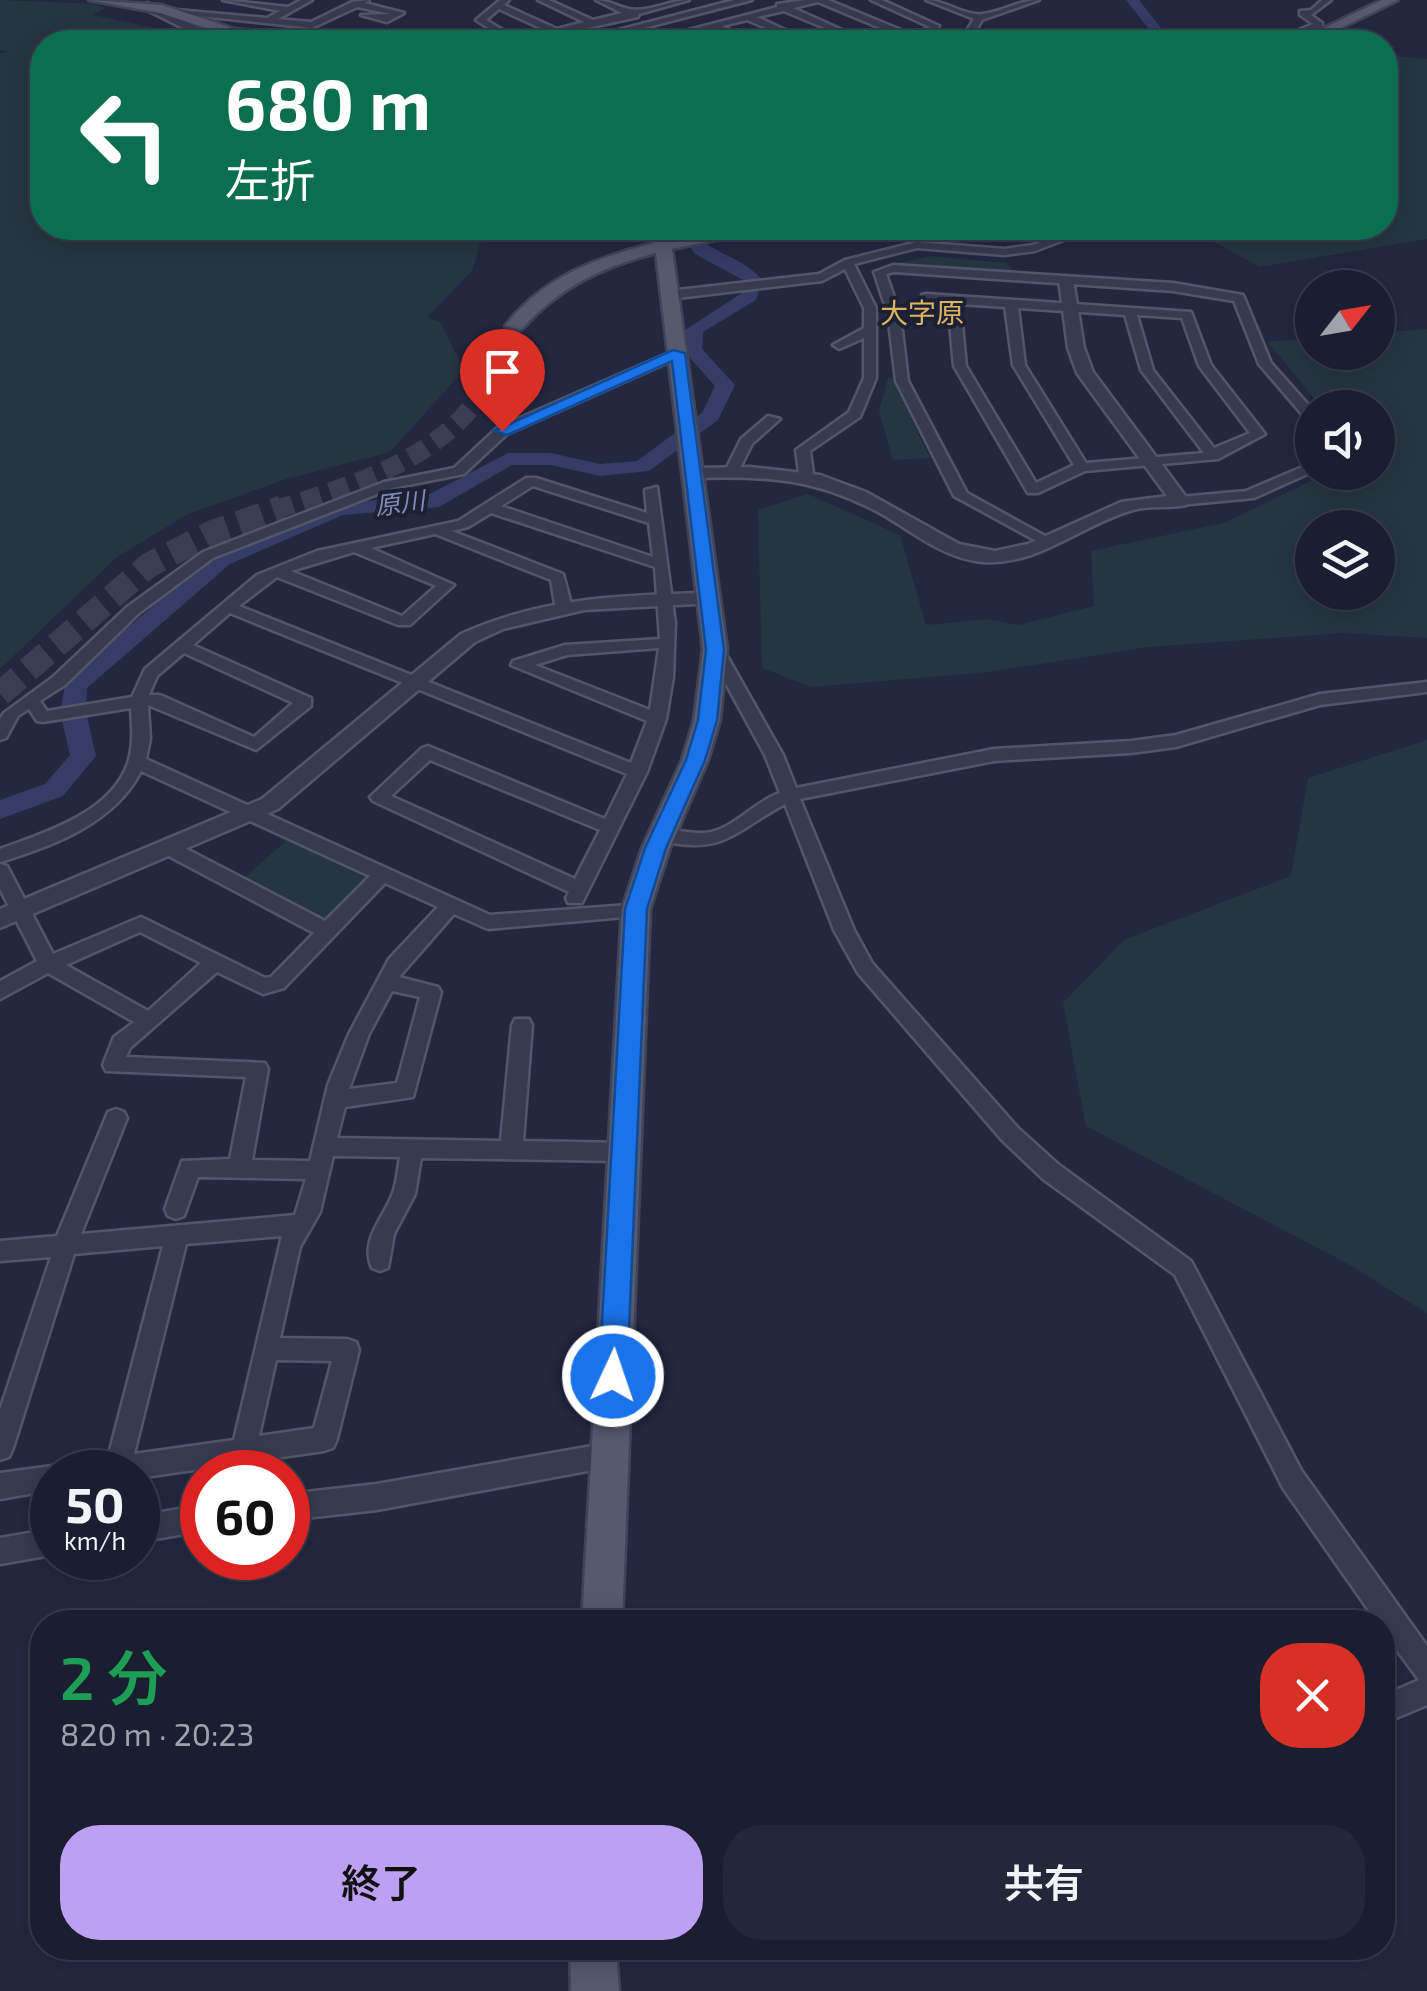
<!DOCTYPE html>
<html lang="ja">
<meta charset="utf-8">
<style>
:root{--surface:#1a1e30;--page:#232738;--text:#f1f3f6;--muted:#9fa2ab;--line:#383c4c;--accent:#bca0f2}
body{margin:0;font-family:"Exo 2","Noto Sans JP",sans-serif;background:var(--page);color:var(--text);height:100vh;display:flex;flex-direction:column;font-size:38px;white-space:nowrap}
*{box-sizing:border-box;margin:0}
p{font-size:32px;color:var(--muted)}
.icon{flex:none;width:55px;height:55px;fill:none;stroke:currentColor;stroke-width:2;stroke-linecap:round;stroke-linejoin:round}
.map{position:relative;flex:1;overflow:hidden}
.side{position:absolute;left:30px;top:1610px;width:1365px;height:350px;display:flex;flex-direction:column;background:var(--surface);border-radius:40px;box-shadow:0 5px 25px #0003,0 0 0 2px var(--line)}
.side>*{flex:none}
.guide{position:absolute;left:30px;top:30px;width:1368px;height:210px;border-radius:40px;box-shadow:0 5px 25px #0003,0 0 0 2px var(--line);background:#0b6e4f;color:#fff;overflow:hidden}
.needle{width:65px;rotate:59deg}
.tools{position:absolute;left:1295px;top:270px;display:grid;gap:20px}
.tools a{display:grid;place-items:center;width:100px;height:100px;border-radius:50%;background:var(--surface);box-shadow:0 5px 25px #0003,0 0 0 2px var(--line);font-size:50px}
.speed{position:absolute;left:30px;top:1450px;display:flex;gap:20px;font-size:50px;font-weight:700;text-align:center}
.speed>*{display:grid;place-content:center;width:130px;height:130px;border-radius:50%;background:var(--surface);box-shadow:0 5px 25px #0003,0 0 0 2px var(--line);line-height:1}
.speed small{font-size:25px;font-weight:400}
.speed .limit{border:15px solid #d22;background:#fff;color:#111}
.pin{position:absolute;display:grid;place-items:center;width:85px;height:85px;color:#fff;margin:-102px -42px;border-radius:50% 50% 50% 0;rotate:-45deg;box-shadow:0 0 10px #0007}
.pin .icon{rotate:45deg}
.me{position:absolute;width:110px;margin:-55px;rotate:3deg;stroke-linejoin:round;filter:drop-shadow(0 0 8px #0008)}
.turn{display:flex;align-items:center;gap:35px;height:210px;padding:0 30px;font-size:45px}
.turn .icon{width:130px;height:130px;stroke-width:2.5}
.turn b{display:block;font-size:70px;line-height:85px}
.round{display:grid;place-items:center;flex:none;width:105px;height:105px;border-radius:40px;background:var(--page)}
.overview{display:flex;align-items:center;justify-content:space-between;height:170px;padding:0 30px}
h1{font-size:60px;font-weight:600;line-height:75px;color:#1e9e55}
.primary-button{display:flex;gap:20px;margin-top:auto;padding:20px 30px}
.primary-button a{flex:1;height:115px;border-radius:40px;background:var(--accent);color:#111;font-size:40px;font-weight:600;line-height:115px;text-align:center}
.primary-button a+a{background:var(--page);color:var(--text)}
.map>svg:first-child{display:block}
.green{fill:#263640;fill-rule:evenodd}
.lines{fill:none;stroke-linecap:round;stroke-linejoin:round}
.river{fill:#353c65;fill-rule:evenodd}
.primary-tunnel-far1{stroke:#393d55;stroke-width:19;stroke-dasharray:19 10;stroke-linecap:butt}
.primary-tunnel{stroke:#393d55;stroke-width:25;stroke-dasharray:25 12;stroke-linecap:butt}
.minor-casing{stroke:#53566a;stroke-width:5}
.tertiary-casing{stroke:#53566a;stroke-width:5}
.primary-casing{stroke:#414458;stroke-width:5}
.minor{fill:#383b4f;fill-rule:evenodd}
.tertiary{fill:#383b4f;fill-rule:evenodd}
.primary{fill:#565a6f;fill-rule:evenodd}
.route{fill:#1a73e8;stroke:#114b97;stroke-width:2.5}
.labels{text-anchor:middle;stroke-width:8;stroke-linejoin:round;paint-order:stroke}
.far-water-label{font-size:25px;font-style:italic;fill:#828bb7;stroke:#1d2034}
.far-quarter-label{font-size:28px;fill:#d9b560;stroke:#1d2034}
</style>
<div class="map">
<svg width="1427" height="1991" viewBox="0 0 1427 1991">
<rect width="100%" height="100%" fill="#232840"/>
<!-- green -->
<path class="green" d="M0,0L95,4L105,8L93,15L169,31L180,39L42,42V228H507L480,244L472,271L427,317L440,322L464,370L390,452L286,479L188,514L117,557L0,669V54L10,51L0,50Z
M1385,55L1427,59V239L1260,267L1208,239L1283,232L1276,228H1385Z
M931,256L1006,263L1016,273L890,265Z
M1427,329V638L1343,633L1148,647L988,672L811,687L762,668L758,510L808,494L900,535L926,625L987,619L1019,625L1094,606L1091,551L1224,523L1327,473L1378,472V408L1321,407L1268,342L1312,338V352H1378V333ZM1312,528H1378V592H1312Z
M888,378H892L930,458L893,460L879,411Z
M1427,740V1313L1350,1265L1086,1126L1063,1003L1124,940L1291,876L1308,778Z
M289,838L367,875L368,884L333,918L320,920L242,880Z"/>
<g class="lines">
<!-- river -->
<path class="river" d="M1126,0H1139L1172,42H1159Z
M676,228H692C710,256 743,255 763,281L756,300L703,332L702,349L735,385L718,420L649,471L600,476L551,465H512L439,507L343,515L230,564L87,688L86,712L96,756L63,796L0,819V800L45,784L70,755L60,712L66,680L214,554L331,504L426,496L508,453H551L600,464L637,461L702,413L715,386L683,350L685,330L742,293L745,281L695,254Z"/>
<!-- primary-tunnel-far1 -->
<path class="primary-tunnel-far1" d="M275,510C349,486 433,463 480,396C495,375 503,349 514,326"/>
<!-- primary-tunnel -->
<path class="primary-tunnel" d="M0,694L149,565L214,532L282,508"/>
<!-- minor casing -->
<g class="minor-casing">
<path id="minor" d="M223,0L288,7L301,0H312L278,19L311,22L352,2L369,0L365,3L404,13L387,22L361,15L391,14L357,7L312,28L172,13L176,10L267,18L280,11Z
M500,0H509L504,5L557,29L584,22L538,0H549L593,20L622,13L596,0C609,0 617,7 629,9C647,13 670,0 689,0L639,14L638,17L523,42H510L476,20ZM499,9L547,31L517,39L486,20Z
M806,0H828L913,35L930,27L871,0H882L939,26C930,40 913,42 897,42L904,38L818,2L793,8L869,42H858L784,11L757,17L811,42H800L747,20L722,26L755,42C739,42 724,28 708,30C686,32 666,43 643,42L777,7V4Z
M926,0C945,0 964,16 982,14C1002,12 1019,0 1039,0L982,20L969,42H960L974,19Z
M1322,0H1331L1311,15L1322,23V27L1292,37V33L1313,24L1300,15V11L1311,10Z
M205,39L210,42H199L201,40Z
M1080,228H1095L1035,251L1004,255L917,248L854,264L876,308V378L860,417L810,451L813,473L806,477L799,473L796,450L849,412L864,378V338L839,349L833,345L864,328V308L845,269L822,281L669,299L663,295L669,291L819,274L845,260L917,242L1004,249L1033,245Z
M893,265L1173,283L1243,295L1271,363L1312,409V421L1307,420L1259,364L1234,301L1173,291L894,272L886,274L900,314L908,381L967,493L1054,541L1047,545L1042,544L954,496L896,381L888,314L874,272Z
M926,294L1191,312L1211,365L1265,434L1218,459L1085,471L1038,493H1028L954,366L948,303L922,301V295ZM960,304L1005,307L1013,365L1074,465L1036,483L966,366ZM1018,308L1125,315L1141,370L1204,453L1086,463L1025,365ZM1137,315L1182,318L1199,366L1250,433L1214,448L1153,370Z
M678,349L684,353L682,356L507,434L464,474L393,488L213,558L139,613L65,685L40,701L47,711L132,697L145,669L257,575L317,551L458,521L526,478H536L647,513L645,490L657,487L675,623L673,677L666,719L647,772L582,903H568L566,898L569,892L373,801L370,797L422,748L428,746L605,819L627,774L230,613L193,645L311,698V706L256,750L148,705L150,739L146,759L490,915L643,904L646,909L636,916L488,929L454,914L399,977L438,987L441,992L413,1097L345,1107L337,1138L501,1141L512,1025L515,1019H529L532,1025L523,1141L622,1143L630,1146L633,1152L630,1158L622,1161L421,1158L415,1194L394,1234L388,1268L380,1271L372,1268C359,1239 386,1216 394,1190C397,1180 398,1168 400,1157L333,1156L320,1212L300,1247L280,1338L347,1339L356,1342L359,1350L337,1439L333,1448L324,1451L254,1461L252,1472H226L228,1465L138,1478V1472H82L86,1463L108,1458L163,1246L74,1254L13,1448L9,1457L0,1460V1410L51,1257L0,1261V1241L57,1236L108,1112L116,1109L124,1112L127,1118L81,1234L295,1215L306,1179L198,1177L184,1216L176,1219L168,1216L165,1209L182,1161L230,1159L246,1077L106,1071L103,1065L114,1037L134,1022L48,973L0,999V981L37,961L0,889V864L7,866L53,954L141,917L265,978L271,977L314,933L163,853L160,848L163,843H175L325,921L370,876L141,771C115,823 53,846 0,862V849C44,833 111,813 128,763C134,745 132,726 131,708L43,722L37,721L29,709L18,716L6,738L0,740V719L4,713L53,677L127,607L203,552L384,482L454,468L497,428ZM533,486L649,523L653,557L501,506ZM491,513L655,567L660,639L565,645L513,661L511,665L647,721L631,763L239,606L277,577L398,625H410L454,585L371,548L435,534L551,580L555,604L558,607H568L571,604L563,574L452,531L468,527ZM354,552L436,586L402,616L291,571ZM659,648L650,710L535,665L567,655ZM184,653L293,703L254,737L160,695H149L157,676ZM430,760L600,830L575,879L391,796ZM385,883L438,907L389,959L349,1034L328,1085L310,1161L252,1160L268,1069L265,1063L126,1057L130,1048L217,972L263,994L284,988ZM140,932L201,963L148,1011L66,965ZM392,991L420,997L397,1083L349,1089L369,1034ZM282,1236L234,1440L134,1454L186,1244ZM276,1360L332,1361L314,1428L259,1436Z
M768,416L780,419L752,444L737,474H727L725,471L741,439Z
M1312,463V472L1254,498L1180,505L1173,501L1180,497L1246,491Z
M715,644L723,649L783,755L796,788L994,749L1131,741L1176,735L1320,694L1427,682V692L1320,705L1176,747L1131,753L994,761L800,799L854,930L872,963L1018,1128L1059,1165L1191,1261L1301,1470L1427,1646V1705L1382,1724V1696L1419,1680L1382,1630V1622H1377L1283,1488L1175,1275L1043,1179L1002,1140L858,973L834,930L785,804C732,833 721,857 656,839L653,835L656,831C674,827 692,836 711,832C737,826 755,801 780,793L765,755L707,649Z
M609,1443L618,1446L622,1455L618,1464L609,1467L377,1510L288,1520V1494L377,1484Z
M52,1466L62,1472H52V1490L0,1499V1473Z
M202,1505V1531L138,1542V1516Z
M52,1529V1555L0,1564V1538Z"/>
</g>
<!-- tertiary casing -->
<g class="tertiary-casing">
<path id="tertiary" d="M734,0H752L590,42H572Z
M147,3L197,27L210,42H198L189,31L143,8Z
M1066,276L1073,280L1084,348L1093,372L1186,497V505C1169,509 1150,505 1133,510C1079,525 1035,570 975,561C939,555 910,530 880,513C814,478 768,476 695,478L686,473L695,468L750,467L820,475L866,492L959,544L995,551L1028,544L1121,502L1167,496L1077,373L1068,348L1059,280Z
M706,593L716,599L713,603L584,610L503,629L475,642L278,809L0,928V909L262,799L461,634C540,598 621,595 706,593Z"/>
</g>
<!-- primary casing -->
<g class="primary-casing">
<path id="primary" d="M89,0L162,5L235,29L377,42L234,37L160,13Z
M1382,0H1398L1312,42H1295Z
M653,228H669L671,239L737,228H771L672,249L727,649L720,720L708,760L670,848L650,909L622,1622H582L622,909L642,848L682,760L694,720L703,649L656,253C601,267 558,288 521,330L505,326C543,277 596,258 654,243Z
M570,1948H616L619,1991H571Z"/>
</g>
<!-- minor -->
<use href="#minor" class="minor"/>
<!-- tertiary -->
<use href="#tertiary" class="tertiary"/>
<!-- primary -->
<use href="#primary" class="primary"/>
</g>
<!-- route -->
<path class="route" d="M673,350L685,353L724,650L717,720L705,760L666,848L647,909L627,1376L623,1385L613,1389L603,1385L599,1376L625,909L645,848L686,760L698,720L706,650L672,361L507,435L494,431Z"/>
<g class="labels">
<!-- far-water labels -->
<g class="far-water-label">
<text transform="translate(400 503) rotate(-7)" y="9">原川</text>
</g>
<!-- far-quarter labels -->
<g class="far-quarter-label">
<text x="922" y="323">大字原</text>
</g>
</g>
</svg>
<div class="tools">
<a><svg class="needle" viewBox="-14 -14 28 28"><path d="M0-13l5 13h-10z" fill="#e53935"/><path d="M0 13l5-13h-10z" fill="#9fa2ab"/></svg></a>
<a><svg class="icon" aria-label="sound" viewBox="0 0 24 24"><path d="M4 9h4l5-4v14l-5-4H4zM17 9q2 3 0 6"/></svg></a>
<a><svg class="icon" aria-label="layers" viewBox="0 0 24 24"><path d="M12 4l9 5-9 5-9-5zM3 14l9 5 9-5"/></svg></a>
</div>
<div class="speed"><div>50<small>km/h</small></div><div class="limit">60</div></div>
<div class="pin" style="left:502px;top:431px;background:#d93025"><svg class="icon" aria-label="arrive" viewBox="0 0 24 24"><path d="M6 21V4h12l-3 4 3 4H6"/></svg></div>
<svg class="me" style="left:613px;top:1376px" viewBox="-20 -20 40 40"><circle r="17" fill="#1a73e8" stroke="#fff" stroke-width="3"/><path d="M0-11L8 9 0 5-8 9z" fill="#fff"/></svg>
<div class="guide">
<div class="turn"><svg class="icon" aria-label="left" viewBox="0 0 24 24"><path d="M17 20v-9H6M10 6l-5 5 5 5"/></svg><div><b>680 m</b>左折</div></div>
</div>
<section class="side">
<div class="overview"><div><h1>2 分</h1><p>820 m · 20:23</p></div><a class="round" style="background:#d93025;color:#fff"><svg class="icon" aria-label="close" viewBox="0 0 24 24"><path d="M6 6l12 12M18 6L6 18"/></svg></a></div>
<div class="primary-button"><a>終了</a><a>共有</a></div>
</section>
</div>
